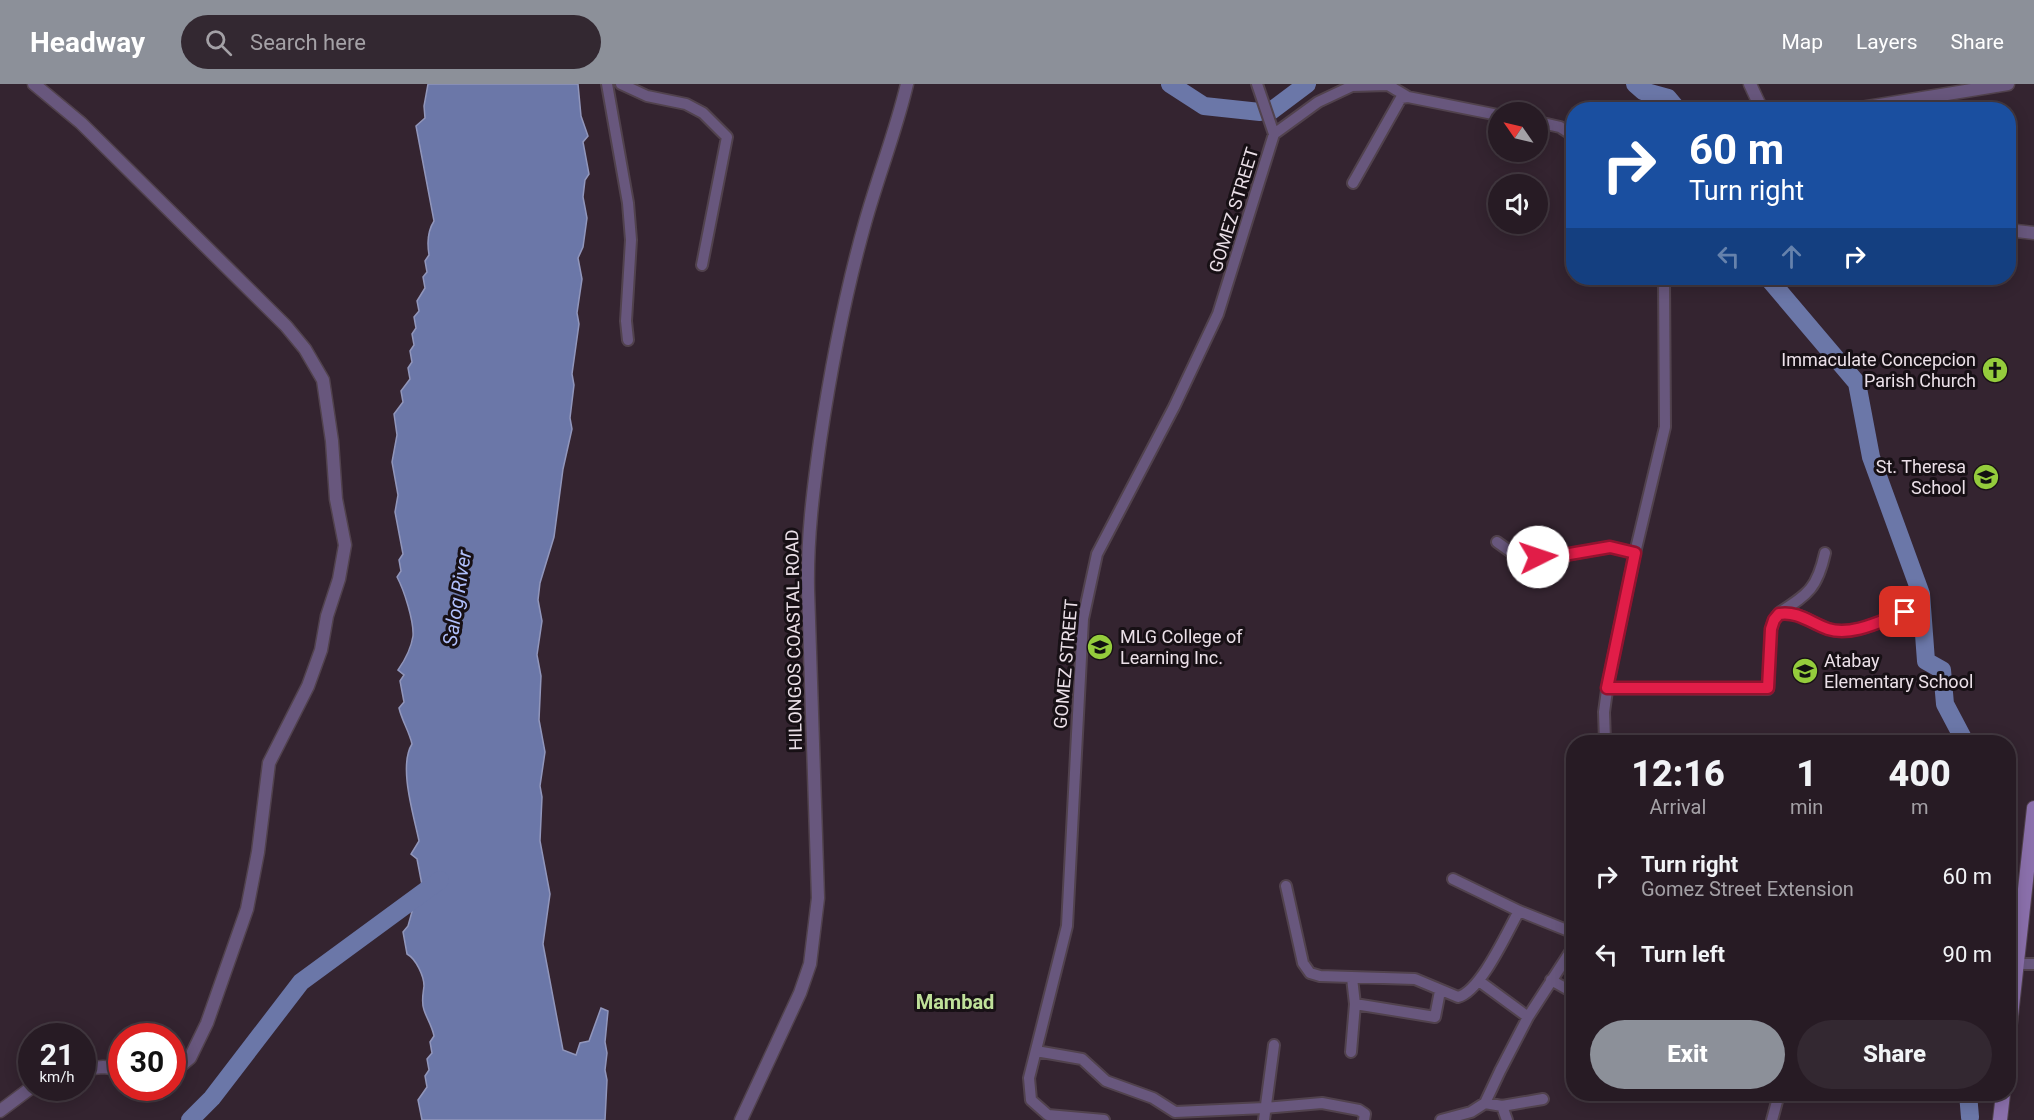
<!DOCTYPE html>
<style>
:root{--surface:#271b24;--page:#332831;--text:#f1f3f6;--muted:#a4a1a6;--line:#433941;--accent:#8c9099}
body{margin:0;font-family:Roboto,sans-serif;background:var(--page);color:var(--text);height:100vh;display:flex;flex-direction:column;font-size:22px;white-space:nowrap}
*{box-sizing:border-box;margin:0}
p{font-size:20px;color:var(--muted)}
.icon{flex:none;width:33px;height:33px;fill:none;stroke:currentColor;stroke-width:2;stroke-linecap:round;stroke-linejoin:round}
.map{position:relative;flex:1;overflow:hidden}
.panel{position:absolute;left:1566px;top:651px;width:450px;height:366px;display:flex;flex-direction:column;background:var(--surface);border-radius:24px;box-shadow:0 3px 15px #0003,0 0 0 2px var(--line)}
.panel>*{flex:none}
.guide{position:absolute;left:1566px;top:18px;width:450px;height:183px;border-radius:24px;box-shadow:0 3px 15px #0003,0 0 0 2px var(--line);background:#1a4fa0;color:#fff;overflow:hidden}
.needle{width:39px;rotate:304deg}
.fabs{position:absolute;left:1488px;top:18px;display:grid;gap:12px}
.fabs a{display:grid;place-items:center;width:60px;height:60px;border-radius:50%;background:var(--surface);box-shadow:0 3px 15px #0003,0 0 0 2px var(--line);font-size:30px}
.speed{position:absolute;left:18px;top:939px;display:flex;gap:12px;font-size:30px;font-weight:700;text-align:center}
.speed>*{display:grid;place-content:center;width:78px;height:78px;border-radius:50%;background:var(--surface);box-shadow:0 3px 15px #0003,0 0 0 2px var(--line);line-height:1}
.speed small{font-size:15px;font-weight:400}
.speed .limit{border:9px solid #d22;background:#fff;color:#111}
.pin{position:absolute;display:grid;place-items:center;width:51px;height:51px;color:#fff;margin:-26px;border-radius:12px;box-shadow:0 3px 9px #0006}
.me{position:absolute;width:66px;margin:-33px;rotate:86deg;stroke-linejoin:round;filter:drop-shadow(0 0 4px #0008)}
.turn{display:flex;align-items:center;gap:21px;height:126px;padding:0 24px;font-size:27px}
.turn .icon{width:78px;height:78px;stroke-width:2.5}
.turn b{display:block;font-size:42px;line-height:51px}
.lanes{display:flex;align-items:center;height:57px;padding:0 24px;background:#0003;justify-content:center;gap:30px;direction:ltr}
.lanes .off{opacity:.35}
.eta{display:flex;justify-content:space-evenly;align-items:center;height:102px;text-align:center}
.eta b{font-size:36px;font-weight:800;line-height:42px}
.action{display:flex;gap:12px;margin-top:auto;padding:12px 24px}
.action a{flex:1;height:69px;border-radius:36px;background:var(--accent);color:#fff;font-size:24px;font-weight:800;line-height:69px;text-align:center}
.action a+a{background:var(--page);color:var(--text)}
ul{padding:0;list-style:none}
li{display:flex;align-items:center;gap:18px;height:78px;padding:0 24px}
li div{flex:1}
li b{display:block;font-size:22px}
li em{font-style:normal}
header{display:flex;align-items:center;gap:36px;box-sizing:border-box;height:84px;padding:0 30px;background:var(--accent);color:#fff}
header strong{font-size:28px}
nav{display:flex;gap:33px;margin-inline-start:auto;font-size:21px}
.search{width:420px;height:54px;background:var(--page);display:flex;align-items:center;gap:15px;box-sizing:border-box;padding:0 21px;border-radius:33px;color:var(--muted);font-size:22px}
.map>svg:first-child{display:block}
.water{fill:#6b77a8;stroke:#9196bb;stroke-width:1.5}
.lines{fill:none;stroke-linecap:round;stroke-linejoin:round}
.river{stroke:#6b77a8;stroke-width:18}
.minor-casing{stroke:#51424d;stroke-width:14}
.tertiary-casing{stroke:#51424d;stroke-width:15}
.secondary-casing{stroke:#51424d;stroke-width:16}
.minor{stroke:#68577d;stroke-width:10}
.tertiary{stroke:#68577d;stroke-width:12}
.secondary{stroke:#8b70ac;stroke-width:14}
.route-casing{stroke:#92132f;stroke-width:15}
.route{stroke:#e11d48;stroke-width:10}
.labels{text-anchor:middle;stroke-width:6;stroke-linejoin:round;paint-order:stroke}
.street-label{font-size:18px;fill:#ebe0e8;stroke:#171015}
.poi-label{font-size:18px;fill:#ebe0e8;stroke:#171015;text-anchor:end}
.water-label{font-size:20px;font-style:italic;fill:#b0bffb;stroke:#171015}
.neighbourhood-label{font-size:20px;font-weight:bold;fill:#c0e19a;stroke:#171015}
</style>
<header>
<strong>Headway</strong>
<div class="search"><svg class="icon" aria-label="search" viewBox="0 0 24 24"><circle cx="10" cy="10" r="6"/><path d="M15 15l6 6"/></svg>Search here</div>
<nav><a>Map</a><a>Layers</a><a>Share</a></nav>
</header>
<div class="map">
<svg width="2034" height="1036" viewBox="0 0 2034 1036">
<rect width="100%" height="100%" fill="#342430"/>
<!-- water -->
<path class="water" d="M428,0H578L581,32L588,52L583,58L589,90L585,96L583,113L587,134L583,163L578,174L582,195L577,229L579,240L572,290L574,301L570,334L572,345L563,385L554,453L540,499L538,516L542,537L537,571L541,592L539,636L545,668L540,702L542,713L540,757L550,810L543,860L563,966L576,971L580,959L589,957L601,924L608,927L605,958L607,969L605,986L607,996L605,1036H422L418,1016L427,1003L425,992L429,986L427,975L432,969L430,958L434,952C432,942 427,935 424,926C421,918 423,911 424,902C424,892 416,875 407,870L403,848L408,842L413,824L423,806L417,775L411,770L419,757C414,732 398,682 412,660C409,647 402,637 399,624L404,618L400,597L404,591L398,586C405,576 411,565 413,552C414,537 404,506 397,493L401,487L399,476L403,470L395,428L398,411L392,378L397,351L394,330L403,318L401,307L410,295L408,284L412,278L410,267L414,261L412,250L416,244L414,233L419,227L417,217L425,204L423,193L427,188L425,177L429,171C427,159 427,148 434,137L416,42L425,34L424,22Z"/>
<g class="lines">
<!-- river -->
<path class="river" d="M1170,0L1204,22L1260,28
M1635,0L1643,7L1668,14L1678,26
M1271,27L1307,0
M1768,194L1857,299L1871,373L1921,510L1926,577L1942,586L1945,620L1965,658
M1968,1010L1970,1033
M190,1036L212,1014L301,898L440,796"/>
<!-- minor casing -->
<g class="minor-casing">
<path id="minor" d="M607,0L628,119L631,156L626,237L628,256
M621,0L647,12L686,20L703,29L727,53L702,181
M1257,0L1274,50
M1538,38L1560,43L1574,52
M1274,50L1318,18L1352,2L1388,1L1408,13
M1353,99L1401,14L1408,13L1498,31
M1497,458L1518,473L1559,472L1610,463L1635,469
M1779,529C1808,510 1817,505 1825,469
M1607,604L1768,605L1771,545L1774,536L1779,529C1798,527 1811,539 1828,545C1852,553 1883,536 1905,528
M1605,658L1604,628L1608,599L1635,469L1665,343L1664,194
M1453,795L1519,827L1574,849
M1286,802L1303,879L1310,889L1320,892L1415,895L1458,913C1481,907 1507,848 1519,827
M2017,880H2034
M1352,894L1355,920L1435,933L1440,907
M1551,896L1574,909
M1479,897L1528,933
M1036,967L1082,975L1106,997L1153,1014L1175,1028L1265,1024L1322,1019L1359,1026L1365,1030L1364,1036
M1351,968L1355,920
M1485,1019L1502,1022L1507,1036
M1502,1022L1543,1015
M1048,1031L1031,1016L1029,994L1067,842L1083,535L1097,470L1174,323L1218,230L1274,50
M1048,1031L1104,1036
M1264,1036L1274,961
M1441,1036L1471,1028L1485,1019L1500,987L1528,933L1574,862
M1772,1036L1779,1010"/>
</g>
<!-- tertiary casing -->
<g class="tertiary-casing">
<path id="tertiary" d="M34,0L81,39L286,242L305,265L323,296L332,357L336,415L345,461L339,495L327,532L321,566L308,602L269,679L258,768L247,825L207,939L190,974L172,989
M1750,0L1762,26
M1849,26L2008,0
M2008,146L2034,149
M82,985L103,983L122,985
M0,1027L32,1003
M741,1036L800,909L810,880L818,814L808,506C807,455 813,407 820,357C831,283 845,210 865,139C878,92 896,47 907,0"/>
</g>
<!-- secondary casing -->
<g class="secondary-casing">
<path id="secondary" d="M2008,959L2034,724
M2000,1036L2003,1010"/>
</g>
<!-- minor -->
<use href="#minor" class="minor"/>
<!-- tertiary -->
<use href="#tertiary" class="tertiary"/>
<!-- secondary -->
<use href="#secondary" class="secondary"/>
</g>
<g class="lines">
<!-- route casing -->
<g class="route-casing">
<path id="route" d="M1538,473L1558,472L1610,463L1635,469L1607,604H1768L1771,545L1774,536L1779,530C1798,527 1811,539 1828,545C1852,553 1883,536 1905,528"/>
</g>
<!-- route -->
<use href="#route" class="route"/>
</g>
<!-- icons -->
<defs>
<g id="church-disc" transform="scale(1.35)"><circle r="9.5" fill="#94cc3c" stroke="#171015"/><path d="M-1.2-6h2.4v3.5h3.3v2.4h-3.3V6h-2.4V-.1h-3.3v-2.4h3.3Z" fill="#111"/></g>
<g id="school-disc" transform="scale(1.35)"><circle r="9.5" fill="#94cc3c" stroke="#171015"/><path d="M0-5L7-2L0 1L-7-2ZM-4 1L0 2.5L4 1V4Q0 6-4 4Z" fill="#111"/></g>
<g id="university-disc" transform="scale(1.35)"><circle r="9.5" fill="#94cc3c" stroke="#171015"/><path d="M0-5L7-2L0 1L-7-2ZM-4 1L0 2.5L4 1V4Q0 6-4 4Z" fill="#111"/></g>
</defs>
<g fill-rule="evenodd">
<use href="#church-disc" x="1995" y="286"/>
<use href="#school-disc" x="1986" y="393"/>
<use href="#university-disc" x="1100" y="563"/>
<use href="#school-disc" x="1805" y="587"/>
</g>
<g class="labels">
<!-- street labels -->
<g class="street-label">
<text transform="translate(1234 126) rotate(-73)" y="6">GOMEZ STREET</text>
<text transform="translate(794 556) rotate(-91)" y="6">HILONGOS COASTAL ROAD</text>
<text transform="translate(1066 580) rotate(-85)" y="6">GOMEZ STREET</text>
</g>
<!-- poi labels -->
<g class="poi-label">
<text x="1976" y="282">Immaculate Concepcion<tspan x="1976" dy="21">Parish Church</tspan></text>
<text x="1966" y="389">St. Theresa<tspan x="1966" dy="21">School</tspan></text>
<text x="1120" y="559" text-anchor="start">MLG College of<tspan x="1120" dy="21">Learning Inc.</tspan></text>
<text x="1824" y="583" text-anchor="start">Atabay<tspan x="1824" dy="21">Elementary School</tspan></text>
</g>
<!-- water labels -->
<g class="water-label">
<text transform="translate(457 514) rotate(-81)" y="7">Salog River</text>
</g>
<!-- neighbourhood labels -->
<g class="neighbourhood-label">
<text x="955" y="925">Mambad</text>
</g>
</g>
</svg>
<div class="fabs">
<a><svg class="needle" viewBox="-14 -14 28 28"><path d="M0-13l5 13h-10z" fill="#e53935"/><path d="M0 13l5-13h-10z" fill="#a4a1a6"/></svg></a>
<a><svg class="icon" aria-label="sound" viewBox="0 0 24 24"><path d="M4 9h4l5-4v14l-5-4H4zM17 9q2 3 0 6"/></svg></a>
</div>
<div class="speed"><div>21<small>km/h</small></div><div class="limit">30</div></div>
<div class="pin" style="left:1905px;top:528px;background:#d93025"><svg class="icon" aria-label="arrive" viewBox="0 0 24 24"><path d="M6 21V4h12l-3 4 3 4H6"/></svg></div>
<svg class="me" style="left:1538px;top:473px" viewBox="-20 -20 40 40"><circle r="19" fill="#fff"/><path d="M0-13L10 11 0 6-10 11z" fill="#e11d48"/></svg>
<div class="guide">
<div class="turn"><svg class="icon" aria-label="right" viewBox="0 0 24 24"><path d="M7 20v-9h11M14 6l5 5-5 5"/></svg><div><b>60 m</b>Turn right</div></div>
<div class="lanes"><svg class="icon off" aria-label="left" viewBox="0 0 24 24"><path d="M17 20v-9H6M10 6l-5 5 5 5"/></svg><svg class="icon off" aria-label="ahead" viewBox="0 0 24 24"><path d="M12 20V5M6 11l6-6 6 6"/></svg><svg class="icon" aria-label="right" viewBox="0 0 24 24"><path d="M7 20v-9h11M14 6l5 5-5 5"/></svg></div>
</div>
<section class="panel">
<div class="eta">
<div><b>12:16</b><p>Arrival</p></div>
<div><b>1</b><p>min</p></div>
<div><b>400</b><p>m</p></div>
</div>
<ul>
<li><svg class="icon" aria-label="right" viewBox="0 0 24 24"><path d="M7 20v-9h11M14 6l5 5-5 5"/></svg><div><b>Turn right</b><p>Gomez Street Extension</p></div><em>60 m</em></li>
<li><svg class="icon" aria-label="left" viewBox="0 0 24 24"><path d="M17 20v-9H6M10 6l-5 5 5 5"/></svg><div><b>Turn left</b></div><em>90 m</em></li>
</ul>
<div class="action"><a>Exit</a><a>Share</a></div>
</section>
</div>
